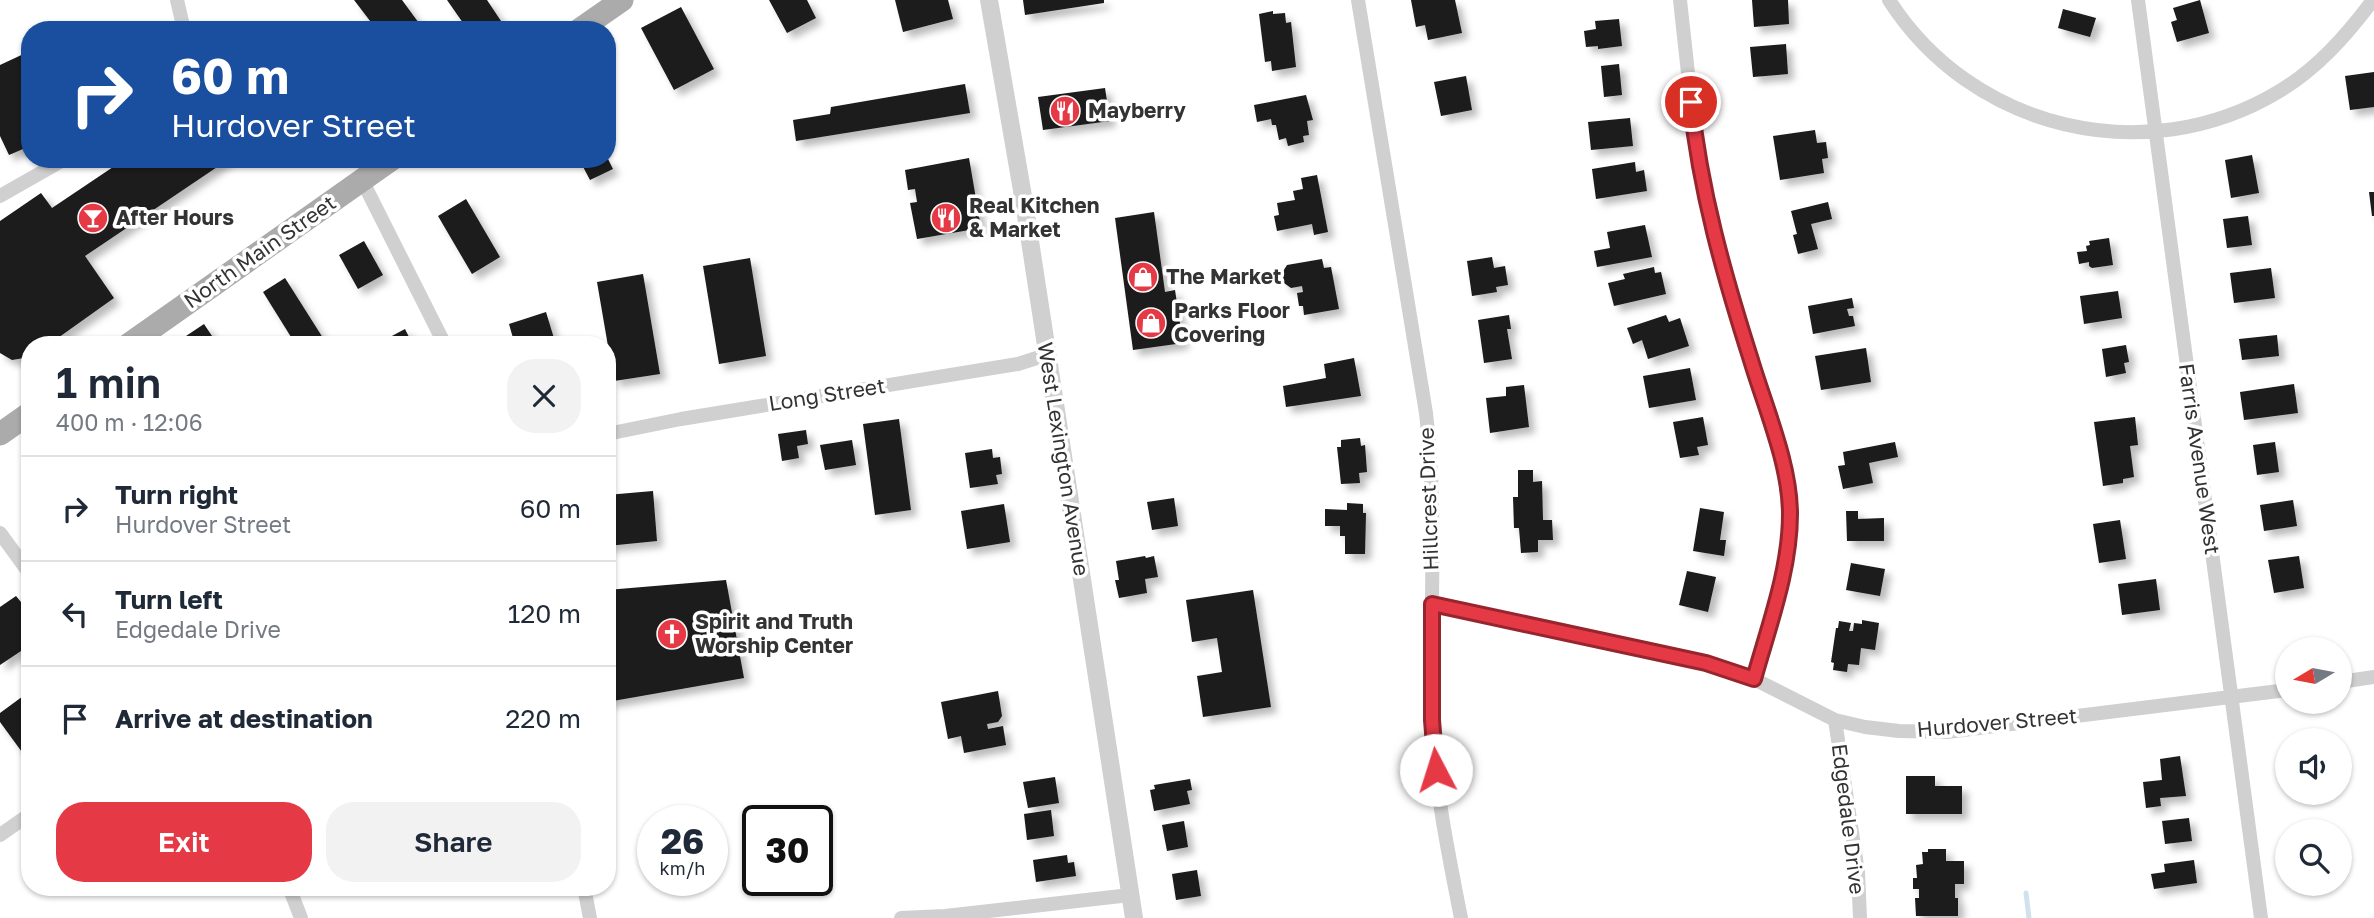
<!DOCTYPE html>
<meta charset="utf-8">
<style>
:root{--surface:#fff;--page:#f2f2f3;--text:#1f2937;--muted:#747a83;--line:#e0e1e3;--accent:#e63946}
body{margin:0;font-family:"Golos Text",sans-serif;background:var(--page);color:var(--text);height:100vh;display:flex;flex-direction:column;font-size:26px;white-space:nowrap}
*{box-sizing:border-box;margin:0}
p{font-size:23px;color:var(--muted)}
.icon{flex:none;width:38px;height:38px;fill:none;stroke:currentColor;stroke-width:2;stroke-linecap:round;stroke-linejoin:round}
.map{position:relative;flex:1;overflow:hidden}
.details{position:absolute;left:21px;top:336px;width:595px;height:560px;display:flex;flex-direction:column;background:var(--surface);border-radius:28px;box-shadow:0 2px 5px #0004}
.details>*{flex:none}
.banner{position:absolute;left:21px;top:21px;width:595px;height:147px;border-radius:28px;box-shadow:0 2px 5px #0004;background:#1a4fa0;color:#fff;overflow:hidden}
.needle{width:46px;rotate:260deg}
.buttons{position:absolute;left:2275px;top:637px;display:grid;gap:14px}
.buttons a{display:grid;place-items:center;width:77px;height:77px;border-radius:50%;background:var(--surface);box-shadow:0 2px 5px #0004;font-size:35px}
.speed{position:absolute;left:637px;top:805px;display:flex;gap:14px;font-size:35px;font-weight:700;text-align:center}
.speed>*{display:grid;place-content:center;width:91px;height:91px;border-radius:50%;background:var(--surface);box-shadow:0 2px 5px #0004;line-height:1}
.speed small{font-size:18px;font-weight:400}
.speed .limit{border:4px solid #111;border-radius:10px;background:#fff;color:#111}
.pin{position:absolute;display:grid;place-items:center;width:60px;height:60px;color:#fff;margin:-30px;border:4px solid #fff;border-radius:50%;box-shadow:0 2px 7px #0007}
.me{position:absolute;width:77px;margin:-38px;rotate:355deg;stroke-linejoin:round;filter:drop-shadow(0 0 5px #0008)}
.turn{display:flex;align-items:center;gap:24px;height:147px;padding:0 35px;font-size:32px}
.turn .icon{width:91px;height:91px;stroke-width:2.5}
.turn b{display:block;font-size:49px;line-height:60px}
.round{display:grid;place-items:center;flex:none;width:74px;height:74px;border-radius:28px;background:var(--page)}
.head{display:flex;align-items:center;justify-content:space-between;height:119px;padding:0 35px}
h1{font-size:42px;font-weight:600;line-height:52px}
.cta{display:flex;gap:14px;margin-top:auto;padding:14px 35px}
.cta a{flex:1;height:80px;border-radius:28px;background:var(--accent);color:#fff;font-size:28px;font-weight:600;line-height:80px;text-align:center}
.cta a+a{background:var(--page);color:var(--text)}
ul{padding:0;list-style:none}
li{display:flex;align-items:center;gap:21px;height:105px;padding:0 35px;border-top:2px solid var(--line)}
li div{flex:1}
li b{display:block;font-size:26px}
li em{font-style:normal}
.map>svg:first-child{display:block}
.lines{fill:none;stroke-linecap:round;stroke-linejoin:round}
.stream{stroke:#cfe2ee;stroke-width:5}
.building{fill:#1a1a1a;filter:url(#shadow)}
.minor{stroke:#d0d0d0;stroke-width:14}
.tertiary{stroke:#d0d0d0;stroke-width:18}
.primary{stroke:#ababab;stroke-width:23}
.route-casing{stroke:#96252e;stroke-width:18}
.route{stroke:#e63946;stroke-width:12}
.labels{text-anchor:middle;stroke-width:7;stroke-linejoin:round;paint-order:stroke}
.poi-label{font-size:21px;font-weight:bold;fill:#333;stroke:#fff;text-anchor:start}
.street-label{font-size:21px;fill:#333;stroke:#fff}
</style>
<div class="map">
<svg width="2374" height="918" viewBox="0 0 2374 918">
<defs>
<filter id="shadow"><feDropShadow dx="6" dy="6" stdDeviation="3.5" flood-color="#0004"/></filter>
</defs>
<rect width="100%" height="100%" fill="#fff"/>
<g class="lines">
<!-- stream -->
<path class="stream" d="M2026,893L2029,918"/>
</g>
<!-- building -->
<path class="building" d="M354,0H402L424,30H377Z
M447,0H487L503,24L495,30H468Z
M769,0H807L816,18L787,33Z
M895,0H948L953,19L903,32Z
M1023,0H1104V3L1025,15Z
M1411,0H1455L1462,33L1428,40L1425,25L1416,27Z
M1752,0H1788L1789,24L1754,27Z
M2200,0L2209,33L2177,42L2171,22L2177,20L2173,8Z
M681,7L714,69L674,90L641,28Z
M2063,9L2096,18L2090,37L2058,28Z
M1273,11V14L1285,13L1286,23L1291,22L1296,67L1272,71L1271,61L1265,62L1259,14Z
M1619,19L1622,46L1598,49V46L1586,47L1584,31L1596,29L1595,21Z
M1786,44L1788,74L1753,77L1750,47Z
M30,51V146L9,155L0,136V65Z
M1619,64L1622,95L1604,97L1601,66Z
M2374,72V107L2350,110L2345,76Z
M1466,76L1472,110L1441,116L1434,82Z
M965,84L970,113L796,141L793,120L830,114L831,107Z
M1105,88L1110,121L1043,130L1038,97Z
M1306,95L1313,120L1307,121L1309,135L1303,136L1304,142L1288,146L1286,138L1279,140L1276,125H1272L1271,119L1257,122L1254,105Z
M1630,118L1633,146L1591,150L1588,122Z
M1815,130L1817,143L1826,142L1828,158L1822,159L1824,173L1780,180L1773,136Z
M2252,155L2259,193L2231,198L2225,160Z
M969,158L981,228L917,239L910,203L917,202L915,189L908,190L905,170Z
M125,159H229L85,256L114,298L48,345H30V357L12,360L0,353V221L41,193L52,208Z
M579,159H608L613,169L590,180Z
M1635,162L1636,172L1644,170L1647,191L1596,199L1592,169Z
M1317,175L1328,232L1314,235L1312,224L1277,231L1274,216L1279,215L1277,203L1295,200L1293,191L1303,189L1301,178Z
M2369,192H2374V216H2372Z
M466,199L500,257L472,274L438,216Z
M1828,202L1832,219L1811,224L1818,249L1798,254L1793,235L1797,234L1791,211Z
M1154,212L1165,292L1175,290L1183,343L1133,350L1115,218Z
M2248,216L2252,245L2227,248L2223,219Z
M1645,225L1652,257L1597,267L1594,251L1610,248L1607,232Z
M2109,238L2113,265L2092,268L2089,266V262L2079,264L2077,252L2087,251L2086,246L2090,245L2089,241Z
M364,241L383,275L358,289L339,255Z
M1492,257L1494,268L1505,266L1508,285L1496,287L1497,292L1472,296L1467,261Z
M750,258L766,356L719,364L703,266Z
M1322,259L1324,268L1331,267L1339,309L1304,315L1303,306H1299L1297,293L1303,292L1302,286L1291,288L1284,283L1282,273L1287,265Z
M1654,267L1655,273L1661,272L1666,294L1614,306L1608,283L1625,279L1623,274Z
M2271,268L2275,298L2234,303L2230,273Z
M643,274L660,374L614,381L597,282Z
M285,278L323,338L312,345H296L263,292Z
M2118,291L2122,318L2084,324L2080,296Z
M1852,298L1854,308L1847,309L1849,316H1853L1855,326L1813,334L1808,306Z
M546,312L556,345H515L509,324Z
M1509,315L1511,329H1507L1512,359L1484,363L1478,320Z
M1666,315L1669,322L1680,318L1689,346L1648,359L1642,340L1633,344L1627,328Z
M204,324L218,345H179L177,342Z
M405,329L413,345H375Z
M2277,335L2279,356L2242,360L2239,339Z
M2126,345L2129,362L2124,363L2126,373L2106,377L2102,349Z
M1866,348L1871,382L1821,390L1815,356Z
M1354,358L1361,396L1286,407L1283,386L1326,378L1324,364Z
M1690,368L1696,400L1649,408L1643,376Z
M2294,384L2298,413L2244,420L2240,392Z
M1524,385L1529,427L1490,433L1486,398L1506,396V387Z
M1703,417L1708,445L1697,447L1699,455L1680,458L1673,422Z
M2135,417L2138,445L2130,446L2134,477L2123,479V483L2103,486L2094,422Z
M899,419L911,510L875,515L863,424Z
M806,430L808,444L797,446L799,458L782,461L778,434Z
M1360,438L1361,446L1365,445L1367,472L1359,473L1360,483L1341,484L1337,447H1341V440Z
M852,440L856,465L825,470L820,445Z
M1895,442L1898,457L1869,463L1873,483L1843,489L1838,466L1845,465L1843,452Z
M2275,442L2279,472L2257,475L2253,445Z
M992,449L993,458L1000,457L1002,474L996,475L998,484L970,488L965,453Z
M1518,470H1533V482L1542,481L1543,520H1552L1553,540H1538V552L1521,553L1519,528H1514L1513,497H1518Z
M653,491L657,541L607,546V495Z
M1174,498L1178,526L1152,530L1147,502Z
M2293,500L2297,526L2264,531L2260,505Z
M1347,503L1363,504V513H1366L1365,554H1345V536H1340V526H1325V509L1347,510Z
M1004,504L1010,542L967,549L961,511Z
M1700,508L1724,512L1720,540H1726L1724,556L1693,551Z
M1846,511H1858V519L1884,518V541H1847Z
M2120,520L2126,559L2099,563L2093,524Z
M1145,556L1146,558L1154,556L1158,577L1145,579L1147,593L1119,598L1115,580H1119L1116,561Z
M2299,556L2304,588L2274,593L2268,560Z
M1851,563L1885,569L1880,596L1846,590Z
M1687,571L1716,577L1708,612L1679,605Z
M2156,579L2160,610L2122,615L2118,584Z
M726,580L744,678L607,702V590Z
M1253,590L1271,707L1203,717L1197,676L1222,672L1217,638L1192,642L1186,600Z
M16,596L30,613V645L0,665V607Z
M1862,620L1879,623L1875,650L1861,648L1859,665L1848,664L1847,672L1833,670L1834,663L1831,662L1836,628H1838L1839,621L1851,623L1849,631H1853L1854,623L1862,624Z
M30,691V763L0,722V713Z
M998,691L1002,716L998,722L987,724L988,729L1003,726L1006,745L964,753L961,736L948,739L941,702Z
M2180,756L2186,796L2160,798L2161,806L2146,808L2143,782L2162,780L2160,759Z
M1906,776H1935V786H1962V814H1906Z
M1055,777L1059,803L1028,808L1023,782Z
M1190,779L1192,790L1187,791L1190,804L1154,811L1150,790L1155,789L1154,785Z
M1051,810L1054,836L1027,840L1024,814Z
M2189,818L2192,841L2165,844L2162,821Z
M1184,821L1188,847L1167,851L1162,825Z
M1928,849H1946V861H1964V884H1955V898H1958V916H1916L1915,898H1919V889H1913V878H1917L1916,865L1923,864L1922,852H1928Z
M1067,855L1068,863L1074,862L1076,876L1036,882L1033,860Z
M2194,860L2197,883L2154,889L2151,874L2165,872L2164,864Z
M1197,870L1201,896L1176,900L1172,874Z"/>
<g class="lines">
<!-- minor -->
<path class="minor" d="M177,0L184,30
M1358,0L1426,413C1438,514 1429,616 1432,717C1434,785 1448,852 1461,918
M1680,0L1694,128L1712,231L1789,487V541L1784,572L1754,679
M1889,0C1972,130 2146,171 2278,92C2317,69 2346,36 2373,0
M2138,0L2261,918
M362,180L445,345
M0,196L65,159
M607,434L681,419L1018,364L1046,355
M0,533L30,574
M1432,604L1640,648L1731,670L1754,679L1835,720L1865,727L1899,731L1947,732L2287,690
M2340,682L2374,677
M1835,720L1858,872L1860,918
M0,835L30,814
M289,887L301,918
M584,887L590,918
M901,918L945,916L1130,895"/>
<!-- tertiary -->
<path class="tertiary" d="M989,0L1024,202L1134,918"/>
<!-- primary -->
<path class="primary" d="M579,30L622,0
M128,345L392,159
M0,434L30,413"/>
</g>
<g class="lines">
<!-- route casing -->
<g class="route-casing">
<path id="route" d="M1436,770L1432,720V604L1706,663L1754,679C1769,625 1790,570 1790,514C1790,464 1765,407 1751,360C1724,275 1700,191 1691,102"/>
</g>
<!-- route -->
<use href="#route" class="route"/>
</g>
<!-- icons -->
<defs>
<g id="restaurant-disc" transform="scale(1.575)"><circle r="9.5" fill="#e63946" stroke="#fff"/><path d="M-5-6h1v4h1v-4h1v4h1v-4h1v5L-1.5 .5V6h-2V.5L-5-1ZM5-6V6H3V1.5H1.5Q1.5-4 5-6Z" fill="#fff"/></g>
<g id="bar-disc" transform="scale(1.575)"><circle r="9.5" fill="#e63946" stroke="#fff"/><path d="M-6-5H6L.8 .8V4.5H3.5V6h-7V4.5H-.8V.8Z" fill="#fff"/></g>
<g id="shop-disc" transform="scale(1.575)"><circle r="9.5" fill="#e63946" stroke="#fff"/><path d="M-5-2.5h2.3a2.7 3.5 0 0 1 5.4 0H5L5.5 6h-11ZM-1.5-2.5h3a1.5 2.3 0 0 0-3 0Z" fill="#fff"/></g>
<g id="church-disc" transform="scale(1.575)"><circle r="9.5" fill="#e63946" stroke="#fff"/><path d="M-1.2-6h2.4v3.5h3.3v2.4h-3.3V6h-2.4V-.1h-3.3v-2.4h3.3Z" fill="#fff"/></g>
</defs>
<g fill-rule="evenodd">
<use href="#restaurant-disc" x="1065" y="111"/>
<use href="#bar-disc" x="93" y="218"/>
<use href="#restaurant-disc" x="946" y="218"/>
<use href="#shop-disc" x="1143" y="277"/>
<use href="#shop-disc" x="1151" y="323"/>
<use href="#church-disc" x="672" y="634"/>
</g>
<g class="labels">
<!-- poi labels -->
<g class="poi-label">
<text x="1088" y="118">Mayberry</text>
<text x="969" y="213">Real Kitchen<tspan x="969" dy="24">&amp; Market</tspan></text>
<text x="116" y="225">After Hours</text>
<text x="1166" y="284">The Market</text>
<text x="1174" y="318">Parks Floor<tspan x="1174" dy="24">Covering</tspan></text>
<text x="695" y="629">Spirit and Truth<tspan x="695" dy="24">Worship Center</tspan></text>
</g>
<!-- street labels -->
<g class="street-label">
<text transform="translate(260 252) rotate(-35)" y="7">North Main Street</text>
<text transform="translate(827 395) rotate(-9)" y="7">Long Street</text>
<text transform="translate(1063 459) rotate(81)" y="7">West Lexington Avenue</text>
<text transform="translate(2199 459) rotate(82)" y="7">Farris Avenue West</text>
<text transform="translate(1429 499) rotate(-92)" y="7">Hillcrest Drive</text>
<text transform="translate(1997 723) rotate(-5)" y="7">Hurdover Street</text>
<text transform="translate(1848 819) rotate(83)" y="7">Edgedale Drive</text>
</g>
</g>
</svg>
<div class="buttons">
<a><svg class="needle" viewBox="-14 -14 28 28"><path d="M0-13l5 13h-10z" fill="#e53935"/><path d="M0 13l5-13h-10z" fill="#747a83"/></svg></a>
<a><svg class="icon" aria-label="sound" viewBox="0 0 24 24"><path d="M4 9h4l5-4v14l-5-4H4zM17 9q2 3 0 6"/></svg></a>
<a><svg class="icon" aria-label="search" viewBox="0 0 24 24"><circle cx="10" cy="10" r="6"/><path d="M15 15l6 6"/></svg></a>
</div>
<div class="speed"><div>26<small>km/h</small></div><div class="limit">30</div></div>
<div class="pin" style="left:1691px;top:102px;background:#d93025"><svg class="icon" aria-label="arrive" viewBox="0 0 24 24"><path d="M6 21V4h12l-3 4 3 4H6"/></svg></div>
<svg class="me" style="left:1436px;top:770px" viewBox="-20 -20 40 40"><circle r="19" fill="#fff"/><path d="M0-13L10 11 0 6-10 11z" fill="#e63946"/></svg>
<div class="banner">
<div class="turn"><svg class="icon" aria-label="right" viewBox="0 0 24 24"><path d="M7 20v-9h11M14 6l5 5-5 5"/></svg><div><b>60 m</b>Hurdover Street</div></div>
</div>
<section class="details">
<div class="head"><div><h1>1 min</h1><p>400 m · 12:06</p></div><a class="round"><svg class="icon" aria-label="close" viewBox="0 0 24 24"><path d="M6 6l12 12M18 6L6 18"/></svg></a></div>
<ul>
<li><svg class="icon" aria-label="right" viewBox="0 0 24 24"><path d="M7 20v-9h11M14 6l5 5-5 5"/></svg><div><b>Turn right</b><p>Hurdover Street</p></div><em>60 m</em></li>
<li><svg class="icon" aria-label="left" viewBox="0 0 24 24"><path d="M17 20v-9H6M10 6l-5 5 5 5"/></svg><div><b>Turn left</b><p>Edgedale Drive</p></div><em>120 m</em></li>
<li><svg class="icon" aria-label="arrive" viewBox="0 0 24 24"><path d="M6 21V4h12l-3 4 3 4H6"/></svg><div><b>Arrive at destination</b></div><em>220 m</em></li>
</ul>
<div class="cta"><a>Exit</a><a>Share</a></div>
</section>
</div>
